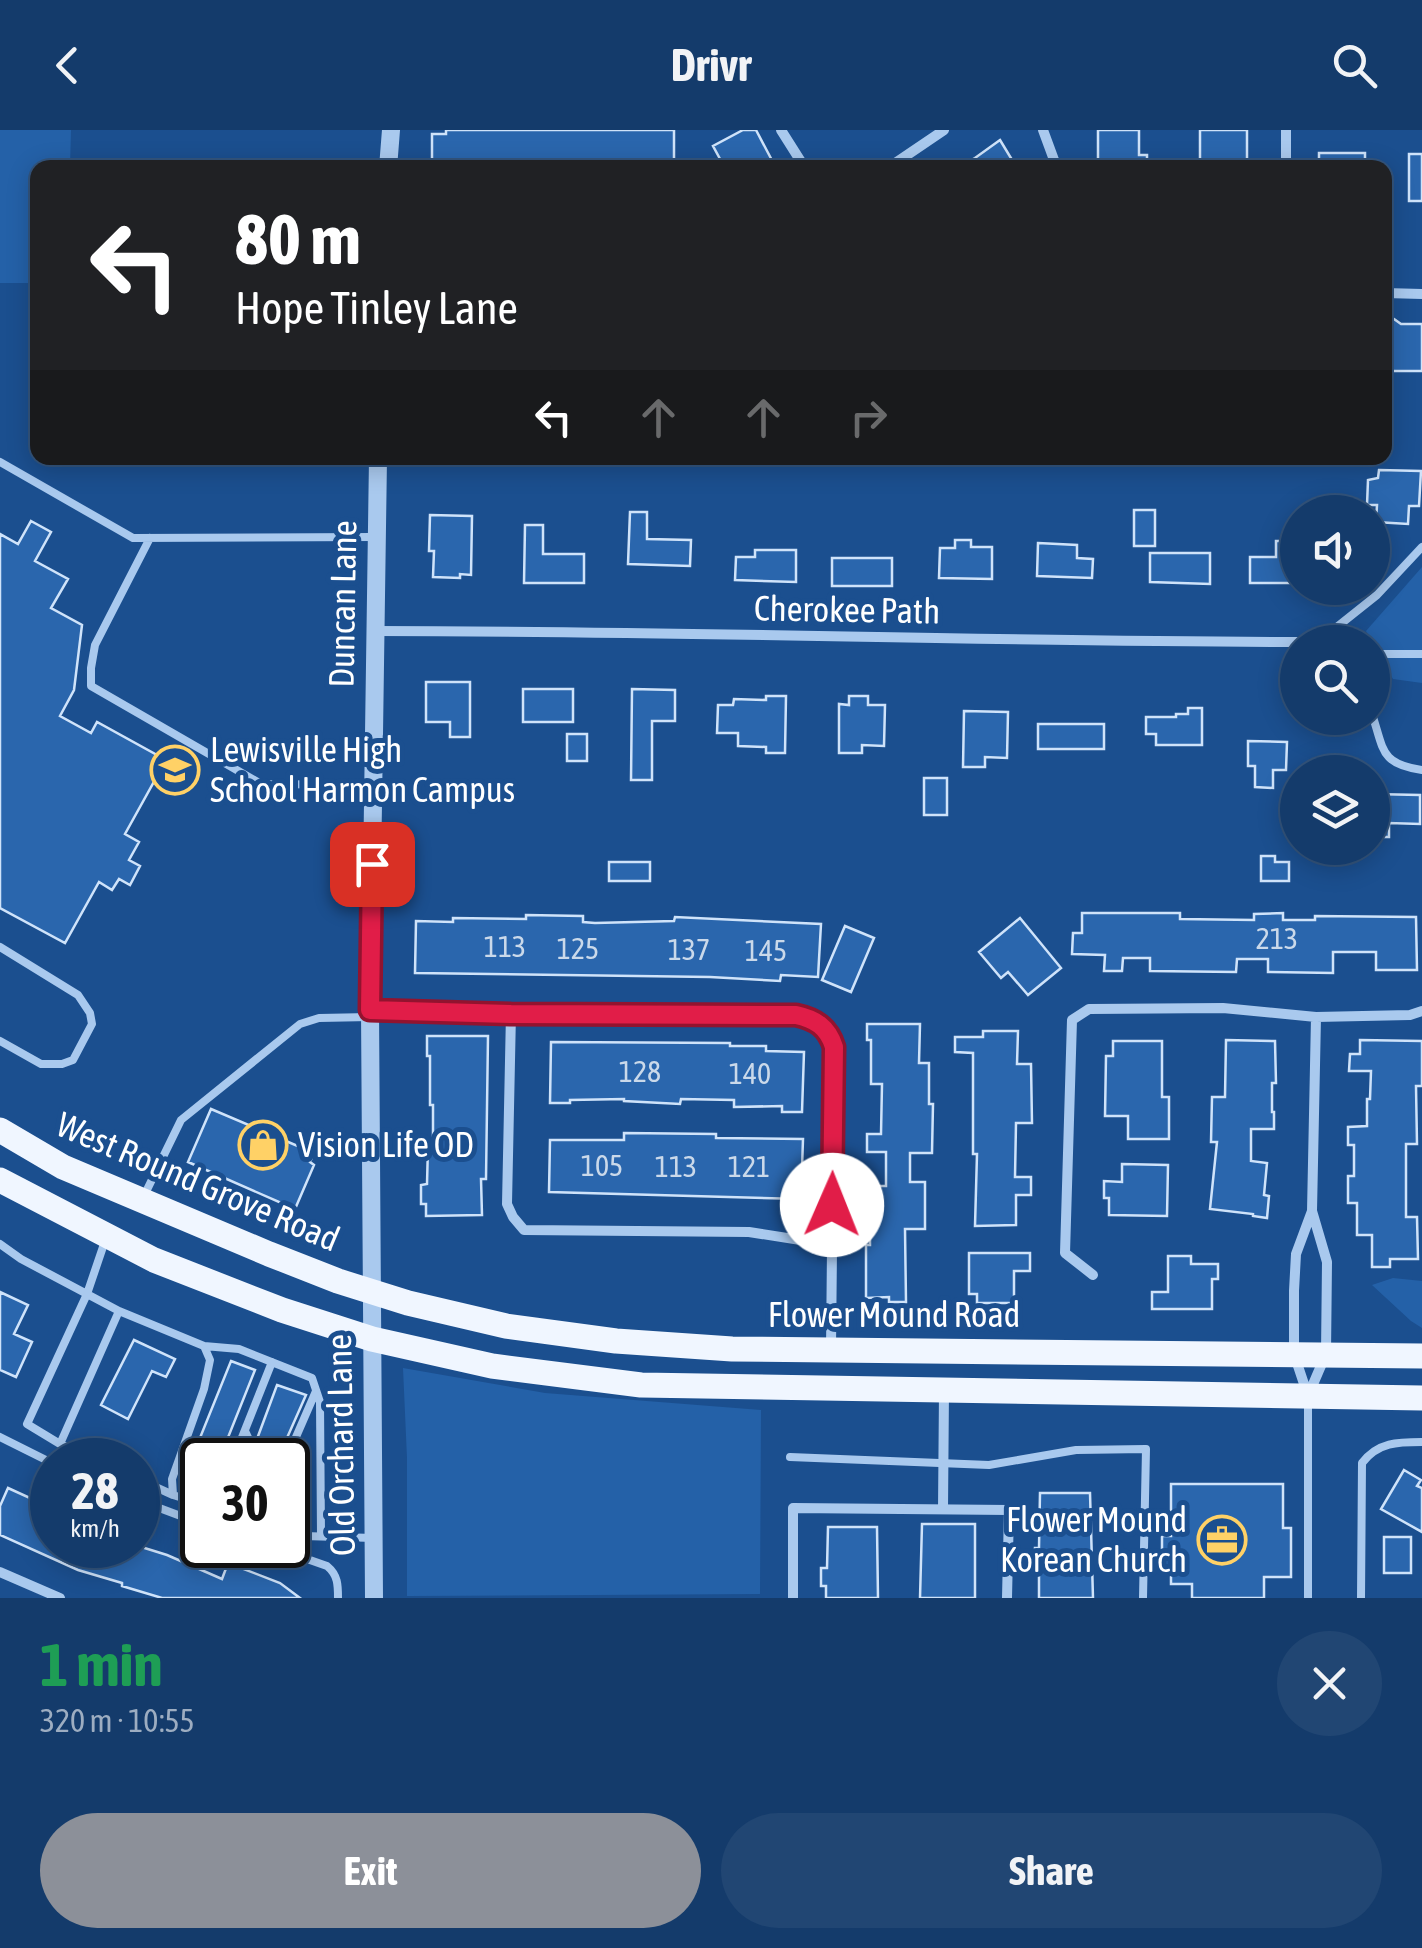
<!DOCTYPE html>
<meta charset="utf-8">
<style>
:root{--surface:#143b6b;--page:#214673;--text:#f1f3f6;--muted:#9dadc1;--line:#33557e;--accent:#8c9099}
body{margin:0;font-family:"Asap Condensed",sans-serif;background:var(--page);color:var(--text);height:100vh;display:flex;flex-direction:column;font-size:38px;white-space:nowrap}
*{box-sizing:border-box;margin:0}
p{font-size:32px;color:var(--muted)}
.icon{flex:none;width:55px;height:55px;fill:none;stroke:currentColor;stroke-width:2;stroke-linecap:round;stroke-linejoin:round}
.map{position:relative;height:1468px;overflow:hidden}
.panel{display:flex;flex-direction:column;background:var(--surface);flex:1}
.panel>*{flex:none}
.top-card{position:absolute;left:30px;top:30px;width:1362px;height:305px;border-radius:20px;box-shadow:0 5px 25px #0003,0 0 0 2px var(--line);background:#202124;color:#fff;overflow:hidden}
.buttons{position:absolute;left:1280px;top:365px;display:grid;gap:20px}
.buttons a{display:grid;place-items:center;width:110px;height:110px;border-radius:50%;background:var(--surface);box-shadow:0 5px 25px #0003,0 0 0 2px var(--line);font-size:50px}
.speed{position:absolute;left:30px;top:1308px;display:flex;gap:20px;font-size:50px;font-weight:700;text-align:center}
.speed>*{display:grid;place-content:center;width:130px;height:130px;border-radius:50%;background:var(--surface);box-shadow:0 5px 25px #0003,0 0 0 2px var(--line);line-height:1}
.speed small{font-size:25px;font-weight:400}
.speed .limit{border:5px solid #111;border-radius:15px;background:#fff;color:#111}
.pin{position:absolute;display:grid;place-items:center;width:85px;height:85px;color:#fff;margin:-42px;border-radius:20px;box-shadow:0 5px 15px #0006}
.me{position:absolute;width:110px;margin:-55px;rotate:1deg;stroke-linejoin:round;filter:drop-shadow(0 0 8px #0008)}
.turn{display:flex;align-items:center;gap:35px;height:210px;padding:0 40px;font-size:45px}
.turn .icon{width:130px;height:130px;stroke-width:2.5}
.turn b{display:block;font-size:70px;line-height:85px}
.lanes{display:flex;align-items:center;height:95px;padding:0 40px;background:#0003;justify-content:center;gap:50px;direction:ltr}
.lanes .off{opacity:.35}
.round{display:grid;place-items:center;flex:none;width:105px;height:105px;border-radius:52px;background:var(--page)}
.summary{display:flex;align-items:center;justify-content:space-between;height:170px;padding:0 40px}
h1{font-size:60px;font-weight:700;line-height:75px;color:#1e9e55}
.primary-button{display:flex;gap:20px;margin-top:auto;padding:20px 40px}
.primary-button a{flex:1;height:115px;border-radius:60px;background:var(--accent);color:#fff;font-size:40px;font-weight:700;line-height:115px;text-align:center}
.primary-button a+a{background:var(--page);color:var(--text)}
header{display:flex;justify-content:space-between;align-items:center;height:130px;padding:0 40px;background:var(--surface);font-size:45px;font-weight:700}
.map>svg:first-child{display:block}
.green{fill:#2461a8}
.building{fill:#2a66ad;stroke:#cfe3fa;stroke-width:2.5}
.lines{fill:none;stroke-linecap:round;stroke-linejoin:round}
.service{stroke:#a9c9ee;stroke-width:8}
.minor{stroke:#a9c9ee;stroke-width:10}
.tertiary{stroke:#a9c9ee;stroke-width:18}
.primary{stroke:#f0f6ff;stroke-width:25}
.route-casing{stroke:#92132f;stroke-width:25}
.route{stroke:#e11d48;stroke-width:18}
.labels{text-anchor:middle;stroke-width:10;stroke-linejoin:round;paint-order:stroke}
.number-label{font-size:30px;fill:#cad9ea}
.street-label{font-size:35px;fill:#fff;stroke:#1b4f8f}
.poi-label{font-size:35px;fill:#fff;stroke:#1b4f8f;text-anchor:start}
</style>
<header><svg class="icon" aria-label="back" viewBox="0 0 24 24"><path d="M15 5l-7 7 7 7"/></svg>Drivr<svg class="icon" aria-label="search" viewBox="0 0 24 24"><circle cx="10" cy="10" r="6"/><path d="M15 15l6 6"/></svg></header>
<div class="map">
<svg width="1422" height="1468" viewBox="0 0 1422 1468">
<rect width="100%" height="100%" fill="#1b4f8f"/>
<!-- green -->
<path class="green" d="M0,0H71L70,37L38,38L37,153H0Z
M1422,437V553L1393,549L1366,501Z
M1393,1148L1422,1151V1198L1411,1191L1372,1155Z
M403,1238L545,1263L761,1280L760,1464L407,1466V1328Z"/>
<!-- building -->
<path class="building" d="M446,0H674V32H665V38H640V34H615V38L432,35V4H446Z
M743,0H756L776,38H725L713,16Z
M1098,0H1139V25H1147V38H1098Z
M1200,0H1247V38H1200Z
M1000,10L1017,38H956L975,28Z
M1319,23H1365V38H1319Z
M1409,24H1422V71H1409Z
M1394,189L1401,194H1422V241H1385V191Z
M1379,340L1421,341L1419,376H1409L1408,394L1376,392L1377,375H1367L1368,350L1378,348Z
M1134,380H1155V416H1134Z
M630,382H647V409L691,410L690,436L628,434Z
M430,385L472,386L471,445L460,444V448L433,447L434,421H429Z
M31,391L51,402L35,431L68,449L51,478L82,495L74,560L60,586L91,603L97,592L166,630L125,704L139,712L129,730L140,736L130,755L119,749L112,760L99,752L65,813L0,778V404L18,414Z
M525,395H543V424H584V453H524Z
M955,410H971V417H992V449L939,448L940,418H955Z
M1276,411H1295L1298,453H1250V427H1276Z
M1038,413L1077,415V428L1093,429L1092,448L1037,446Z
M755,420H796V452L735,450L736,427H755Z
M1150,423H1210V454L1150,452Z
M832,428H892V456H832Z
M426,552H470V607H450V592H426Z
M523,559H573V592H523Z
M632,559L675,560V591H652V650H631Z
M766,566H786L785,623H766V617L738,616V603H717L718,575H733L734,569L766,570Z
M849,566H868V575H885L884,616L862,615V623H839V574L849,575Z
M1188,578H1202V615H1156V604H1146V587H1176V584H1188Z
M964,581L1008,582L1007,628L985,627V637H963Z
M1038,594H1104V619H1038Z
M567,604H587V631H567Z
M1248,611L1287,612L1286,640H1273V658L1255,657V636H1248Z
M924,648H947V685H924Z
M1372,664L1420,665V694L1389,693V707H1372Z
M1261,726H1275V732H1289V751H1261Z
M609,732H650V751H609Z
M1082,783H1180V789L1254,790V784L1283,783V790H1315V786L1416,787L1417,840H1376V822H1333V843L1268,842V829H1237L1236,842L1150,841V828H1123L1122,841H1104L1105,825L1072,824L1073,803H1082Z
M526,785L583,786V792L595,793L674,791L675,787L821,794L818,847L781,845L780,851L710,847L415,843L416,791L453,792V788L526,789Z
M1020,788L1061,838L1028,865L1008,842L1001,848L979,822Z
M845,796L874,808L851,862L822,850Z
M867,894H920L919,933H929V974H933L932,1023H910V1052H925V1099H905L906,1172H889V1167L866,1168V1115H870V1056H886V1022H867V1004H881L882,954H871V910H867Z
M983,901H1018L1017,934H1031L1032,993H1016L1015,1047H1031V1065H1016V1095L975,1096L977,1024H973V923L955,922V907H983Z
M427,906H488L486,1049H481L482,1085L426,1086V1074H421V1055L427,1054L428,1016L433,1017V975H430V926H427Z
M1226,910L1275,911L1276,953H1272V982H1274V999H1251V1031L1267,1033L1264,1065L1269,1066L1267,1088L1253,1086V1084L1210,1079L1217,1012H1211L1212,967H1225Z
M1360,910L1422,911V956H1416L1417,1014H1406V1087H1417L1418,1129H1390V1137H1372V1105H1357V1073H1348V1046H1354V1015H1348V997L1367,996V969H1370L1371,941H1349L1350,924H1360Z
M1113,911H1162V967H1169V1009H1128V986H1105L1106,926H1113Z
M551,912L730,913V916H766V921L804,922L802,982H782V976L734,977V970L681,969L680,974L624,971V969L570,970V973H550Z
M211,979L314,1023L310,1032L314,1035L295,1079L188,1032Z
M624,1003L716,1004V1008L803,1009L801,1069L549,1062L550,1010H624Z
M1122,1034L1168,1035L1167,1086L1109,1085V1068H1104V1051L1122,1052Z
M969,1123H1030V1141H1014V1173H977V1164H969Z
M1168,1126H1191V1134H1218V1149H1212V1179H1152V1162H1168Z
M0,1162L28,1175L14,1204L32,1212L16,1247L0,1240Z
M134,1210L175,1229L166,1247L152,1241L128,1289L101,1275Z
M231,1231L255,1240L219,1330H202V1346L187,1340Z
M277,1255L306,1265L279,1326L258,1318L257,1309Z
M1404,1340L1421,1350L1417,1356L1422,1358V1402L1381,1379Z
M1171,1354H1283V1398H1291V1447H1264V1468H1192V1454H1171V1437H1162V1406H1171Z
M8,1358L52,1378V1415H135L167,1425L222,1449L228,1433L280,1453L300,1468H162L122,1456V1453L78,1440L0,1405V1376Z
M1040,1363H1090L1093,1468H1039V1438H1035V1418H1039Z
M922,1394H975V1468H920Z
M828,1397H877L878,1468H826V1456H821V1438H827Z
M1384,1407H1411V1443H1384Z"/>
<g class="lines">
<!-- service -->
<path class="service" d="M0,332L133,408L375,407
M150,408L95,515L91,538V556L261,654L373,655
M1318,512L1377,465L1422,417
M1372,524H1422
M1372,584C1384,620 1380,634 1422,640
M0,817L78,865L90,883L92,894L73,930L62,934H41L0,911
M143,1068L181,990L300,894L319,888L370,887
M0,1114L21,1129L119,1181
M204,1216L239,1219L312,1248L320,1272L321,1406
M0,1307L52,1333
M60,1314L27,1294L87,1164L106,1108
M790,1327L989,1335L1076,1320L1146,1319L1143,1468
M96,1330L60,1314L119,1181L204,1216L210,1230L204,1259L172,1349L173,1365
M233,1330L272,1232
M244,1330L251,1314L245,1301
M286,1330L316,1261
M138,1349L173,1365L202,1374
M138,1370L202,1394
M288,1401L303,1406L374,1408
M267,1415L327,1436C338,1445 338,1455 338,1468
M1308,1468V1270
M1361,1468L1362,1333C1378,1312 1398,1312 1422,1312"/>
<!-- minor -->
<path class="minor" d="M781,0L805,38
M1043,0L1057,38
M888,38L944,0
M1286,38V0
M1385,163L1422,164
M375,501C690,501 1004,512 1318,512
M370,880L511,883L795,885C815,889 828,896 834,917L831,1219
M511,883L507,1074L513,1087L524,1100L749,1102L832,1115
M1312,1081L1296,1124L1294,1161V1224L1308,1266L1326,1224L1327,1132L1312,1081L1316,887
M1093,1145L1065,1123L1072,890L1089,879L1223,878L1316,887L1410,885L1422,881
M943,1379L944,1260
M0,1442L60,1468
M793,1468V1378L1009,1380L1007,1468"/>
<!-- tertiary -->
<path class="tertiary" d="M388,38L391,0
M374,1468L370,880L378,328"/>
<!-- primary -->
<path class="primary" d="M0,1000L63,1037L269,1124L338,1151L408,1173L506,1196L616,1211L732,1219L1422,1226
M0,1050L154,1130L282,1180L372,1209L492,1236L641,1255L1422,1268"/>
</g>
<g class="lines">
<!-- route casing -->
<g class="route-casing">
<path id="route" d="M372,734L370,880L511,884L796,885C815,889 828,897 834,917L832,1075"/>
</g>
<!-- route -->
<use href="#route" class="route"/>
</g>
<!-- icons -->
<defs>
<g id="school-ring" transform="scale(2.5)"><circle r="9.5" fill="#1b4f8f" stroke="#ffd166" stroke-width="1.5"/><path d="M0-5L7-2L0 1L-7-2ZM-4 1L0 2.5L4 1V4Q0 6-4 4Z" fill="#ffd166"/></g>
<g id="shop-ring" transform="scale(2.5)"><circle r="9.5" fill="#1b4f8f" stroke="#ffd166" stroke-width="1.5"/><path d="M-5-2.5h2.3a2.7 3.5 0 0 1 5.4 0H5L5.5 6h-11ZM-1.5-2.5h3a1.5 2.3 0 0 0-3 0Z" fill="#ffd166"/></g>
<g id="office-ring" transform="scale(2.5)"><circle r="9.5" fill="#1b4f8f" stroke="#ffd166" stroke-width="1.5"/><path d="M-6-3h4V-5.5h4V-3h4V5H-6ZM-1-4.5V-3h2v-1.5ZM-6 0V1H6V0Z" fill="#ffd166"/></g>
</defs>
<g fill-rule="evenodd">
<use href="#school-ring" x="175" y="640"/>
<use href="#shop-ring" x="263" y="1015"/>
<use href="#office-ring" x="1222" y="1410"/>
</g>
<g class="labels">
<!-- number labels -->
<g class="number-label">
<text x="1277" y="819">213</text>
<text x="505" y="827">113</text>
<text x="578" y="829">125</text>
<text x="689" y="830">137</text>
<text x="766" y="831">145</text>
<text x="640" y="952">128</text>
<text x="750" y="954">140</text>
<text x="602" y="1046">105</text>
<text x="676" y="1047">113</text>
<text x="749" y="1047">121</text>
</g>
<!-- street labels -->
<g class="street-label">
<text transform="translate(343 474) rotate(-89)" y="12">Duncan Lane</text>
<text transform="translate(847 480) rotate(1)" y="12">Cherokee Path</text>
<text transform="translate(198 1052) rotate(23)" y="12">West Round Grove Road</text>
<text x="894" y="1197">Flower Mound Road</text>
<text transform="translate(341 1315) rotate(-91)" y="12">Old Orchard Lane</text>
</g>
<!-- poi labels -->
<g class="poi-label">
<text x="210" y="632">Lewisville High<tspan x="210" dy="40">School Harmon Campus</tspan></text>
<text x="298" y="1027">Vision Life OD</text>
<text x="1187" y="1402" text-anchor="end">Flower Mound<tspan x="1187" dy="40">Korean Church</tspan></text>
</g>
</g>
</svg>
<div class="buttons">
<a><svg class="icon" aria-label="sound" viewBox="0 0 24 24"><path d="M4 9h4l5-4v14l-5-4H4zM17 9q2 3 0 6"/></svg></a>
<a><svg class="icon" aria-label="search" viewBox="0 0 24 24"><circle cx="10" cy="10" r="6"/><path d="M15 15l6 6"/></svg></a>
<a><svg class="icon" aria-label="layers" viewBox="0 0 24 24"><path d="M12 4l9 5-9 5-9-5zM3 14l9 5 9-5"/></svg></a>
</div>
<div class="speed"><div>28<small>km/h</small></div><div class="limit">30</div></div>
<div class="pin" style="left:372px;top:734px;background:#d93025"><svg class="icon" aria-label="arrive" viewBox="0 0 24 24"><path d="M6 21V4h12l-3 4 3 4H6"/></svg></div>
<svg class="me" style="left:832px;top:1075px" viewBox="-20 -20 40 40"><circle r="19" fill="#fff"/><path d="M0-13L10 11 0 6-10 11z" fill="#e11d48"/></svg>
<div class="top-card">
<div class="turn"><svg class="icon" aria-label="left" viewBox="0 0 24 24"><path d="M17 20v-9H6M10 6l-5 5 5 5"/></svg><div><b>80 m</b>Hope Tinley Lane</div></div>
<div class="lanes"><svg class="icon" aria-label="left" viewBox="0 0 24 24"><path d="M17 20v-9H6M10 6l-5 5 5 5"/></svg><svg class="icon off" aria-label="ahead" viewBox="0 0 24 24"><path d="M12 20V5M6 11l6-6 6 6"/></svg><svg class="icon off" aria-label="ahead" viewBox="0 0 24 24"><path d="M12 20V5M6 11l6-6 6 6"/></svg><svg class="icon off" aria-label="right" viewBox="0 0 24 24"><path d="M7 20v-9h11M14 6l5 5-5 5"/></svg></div>
</div>
</div>
<section class="panel">
<div class="summary"><div><h1>1 min</h1><p>320 m · 10:55</p></div><a class="round"><svg class="icon" aria-label="close" viewBox="0 0 24 24"><path d="M6 6l12 12M18 6L6 18"/></svg></a></div>
<div class="primary-button"><a>Exit</a><a>Share</a></div>
</section>
